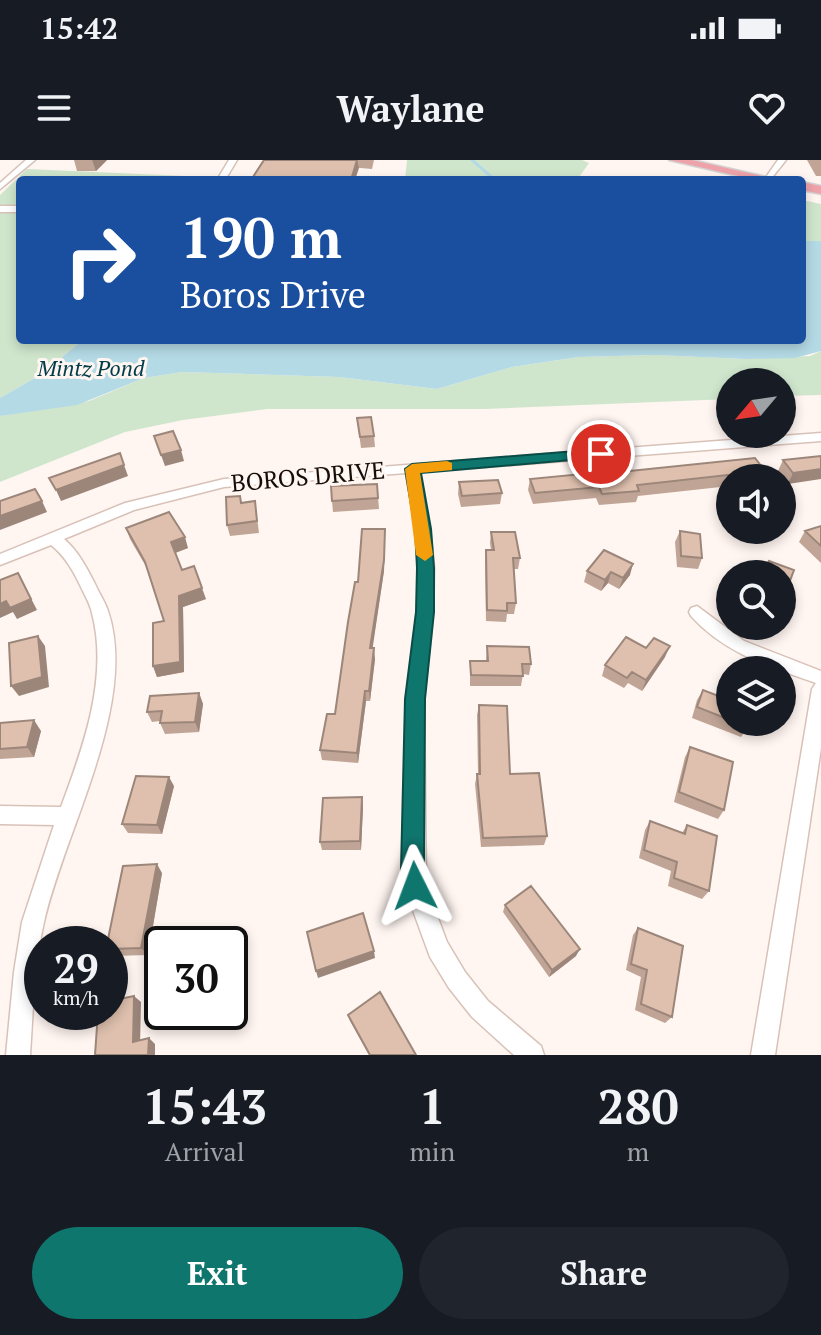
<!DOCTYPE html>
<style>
:root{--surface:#171b24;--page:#20242c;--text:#f1f3f6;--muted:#9ea1a6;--accent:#0f766e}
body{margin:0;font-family:"PT Serif",serif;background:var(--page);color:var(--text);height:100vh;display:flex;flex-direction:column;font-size:30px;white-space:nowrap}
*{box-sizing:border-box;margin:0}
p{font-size:26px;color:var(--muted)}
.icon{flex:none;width:44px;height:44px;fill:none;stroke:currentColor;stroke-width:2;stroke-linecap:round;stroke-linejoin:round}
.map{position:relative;height:895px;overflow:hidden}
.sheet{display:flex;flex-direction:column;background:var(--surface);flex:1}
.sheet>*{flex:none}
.banner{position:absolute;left:16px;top:16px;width:790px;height:168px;border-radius:8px;box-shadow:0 4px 12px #0003;background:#1a4fa0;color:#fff;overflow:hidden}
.needle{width:52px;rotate:241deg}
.controls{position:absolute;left:716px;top:208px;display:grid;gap:16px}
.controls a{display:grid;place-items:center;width:80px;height:80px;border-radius:50%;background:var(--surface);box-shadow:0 4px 12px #0003;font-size:40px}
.speed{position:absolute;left:24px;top:766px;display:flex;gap:16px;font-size:40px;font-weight:700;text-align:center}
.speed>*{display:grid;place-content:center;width:104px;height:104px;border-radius:50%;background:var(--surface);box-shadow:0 4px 12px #0003;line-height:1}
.speed small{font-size:20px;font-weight:400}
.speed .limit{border:4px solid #111;border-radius:12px;background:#fff;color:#111}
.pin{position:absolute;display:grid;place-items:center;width:68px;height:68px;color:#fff;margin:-34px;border:4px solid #fff;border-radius:50%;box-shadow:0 2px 8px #0007}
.me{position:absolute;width:88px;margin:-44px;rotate:357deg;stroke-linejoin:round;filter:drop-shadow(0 0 6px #0008)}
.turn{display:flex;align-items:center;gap:28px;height:168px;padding:0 32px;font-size:36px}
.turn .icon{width:104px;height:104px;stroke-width:2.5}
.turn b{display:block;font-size:56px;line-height:68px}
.eta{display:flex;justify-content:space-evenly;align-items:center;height:136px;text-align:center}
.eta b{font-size:48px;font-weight:600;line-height:56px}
.primary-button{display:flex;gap:16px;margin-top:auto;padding:16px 32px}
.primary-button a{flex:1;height:92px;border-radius:48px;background:var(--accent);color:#fff;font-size:32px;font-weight:600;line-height:92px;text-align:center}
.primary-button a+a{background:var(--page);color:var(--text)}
.status{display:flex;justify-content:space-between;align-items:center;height:56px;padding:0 40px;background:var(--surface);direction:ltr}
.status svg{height:22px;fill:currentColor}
header{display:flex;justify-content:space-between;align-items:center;height:104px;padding:0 32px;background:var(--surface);font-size:36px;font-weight:600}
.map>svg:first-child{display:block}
.green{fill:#cfe6cd}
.water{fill:#b4dae6}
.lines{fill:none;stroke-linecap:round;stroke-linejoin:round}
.stream{stroke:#b4dae6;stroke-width:3}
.minor-casing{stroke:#d8c2b8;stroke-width:3}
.primary-casing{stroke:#d5d3d3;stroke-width:3}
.minor{fill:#fff;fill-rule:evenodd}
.primary{fill:#eda3a9;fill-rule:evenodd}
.wall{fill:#c0a596}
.shaded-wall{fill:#9c867a}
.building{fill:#dfc0ae;stroke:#9c867a;stroke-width:2}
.route{fill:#0f766e;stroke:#0a4d48;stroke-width:2}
.slow{fill:#f59e0b}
.labels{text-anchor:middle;stroke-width:6;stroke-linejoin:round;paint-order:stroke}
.far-water-label{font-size:22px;font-style:italic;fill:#013c49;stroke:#fff5f1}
.street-label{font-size:24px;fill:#150d0a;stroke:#fff5f1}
</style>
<div class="status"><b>15:42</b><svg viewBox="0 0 49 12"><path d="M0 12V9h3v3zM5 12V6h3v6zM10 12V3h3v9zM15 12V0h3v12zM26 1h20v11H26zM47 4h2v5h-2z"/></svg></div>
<header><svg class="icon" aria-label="menu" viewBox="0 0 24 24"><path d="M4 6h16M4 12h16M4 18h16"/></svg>Waylane<svg class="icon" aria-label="heart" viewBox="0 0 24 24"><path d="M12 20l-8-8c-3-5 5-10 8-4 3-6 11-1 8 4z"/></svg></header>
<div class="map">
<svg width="821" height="895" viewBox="0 0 821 895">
<rect width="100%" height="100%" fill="#fff5f1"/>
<!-- green -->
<path class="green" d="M407,0H582L589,3L577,20H405Z
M27,9L207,17L205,20H20V180H88L78,184L40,215L0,238V35Z
M802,40L821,44V81H802Z
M821,191V235L782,236V222H730V239L484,249H267L183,260L125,272L0,322V256L89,241L144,218L182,212L339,217L437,229L512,207L579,197L655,195L746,199L810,196Z"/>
<!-- water -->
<path class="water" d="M802,81H821V191L795,198L746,199L655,195L579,197L512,207L437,229L339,217L182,212L144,218L77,245L0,256V238L40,215L78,184L88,180H802Z"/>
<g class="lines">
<!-- stream -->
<path class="stream" d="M472,0L495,20"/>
<!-- minor casing -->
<g class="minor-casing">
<path id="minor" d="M26,0H35L0,29V23Z
M229,0H237L225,20H217Z
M778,0H786L770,20H764Z
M0,46H20V52H0Z
M821,273V281L419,312L430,369L434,408L433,452L424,539L426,726L447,782L465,812L488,841L541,886L544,895H514L472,857L449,828L430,797L404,726L406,539L417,452L418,408L416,369L406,313L224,327L134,350L64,379C78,391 87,408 95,424C99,433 105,442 108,451C139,543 64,672 44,762C34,806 33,851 30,895H6L14,812L22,762L54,665L0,664V646L61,647C83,588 109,517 92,453C90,443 84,434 80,425C73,410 64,395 51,385L0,405V394L125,343L224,319Z
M697,446L744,481L821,511V588L775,895H751L812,529L816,523C771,507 725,494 691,456L689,452L691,448Z"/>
</g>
<!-- primary casing -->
<g class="primary-casing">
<path id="primary" d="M669,0H692L779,20H756Z
M802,22L821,26V34L802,30Z"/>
</g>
<!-- minor -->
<use href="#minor" class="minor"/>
<!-- primary -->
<use href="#primary" class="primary"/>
</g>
<!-- wall -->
<path class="wall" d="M74,0H107L96,11H77Z
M264,0H374L372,9Z
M807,0H821V16H816Z
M357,258L374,276L375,287L361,288Z
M821,296L788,324L778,311L783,300Z
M591,310L630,311H765L762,318H730V326L638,336L636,342L599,345L596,338L533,344L528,330L530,319L591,313Z
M459,322L502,333L500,344L461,347L458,334Z
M377,324L379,349L333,352L332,341Z
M255,341L259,373L230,376L227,365Z
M821,366V403L799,382L805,371Z
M126,368L188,388L175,393L182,410L206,439L183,447L184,512L157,517L153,506L164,461L148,410L130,379Z
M680,371L702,398L698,409L677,407L675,382Z
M491,372L520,398L518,409H514L516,443L514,454H507L506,462L486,461L485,401L486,390H491L490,383Z
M385,380L384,411L372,488L375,499L370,541H366L358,603L322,600L320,590L335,554L358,422Z
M604,390L630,415L619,429L608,423L601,431L584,422L587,411Z
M487,486L531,504L529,515L523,514L521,526H470V501H486Z
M665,497L642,531L628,523L624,528L602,516L605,505Z
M728,514H730V562H749L748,567L741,577L692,558L697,540L703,530L719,536L723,524Z
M199,533L203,544L199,572L165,574L160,563V561L152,562L147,552Z
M479,545L510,614L547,676L544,685L481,687L475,624L477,614H478L477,555Z
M0,563L41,571L34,597L0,599Z
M690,587L724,650L718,659L674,642L685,597Z
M174,626L162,674L128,673L122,664Z
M362,637L363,647L361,690H322L320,682Z
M650,661L682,673L687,665L709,731L702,739L668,726L671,711L639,698L645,670Z
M162,713L148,795L113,796L110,794V784Z
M505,745L576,796L549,817L503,752Z
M638,768L672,857L665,863L635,850L641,817L626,810L633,775Z
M348,855L416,895H369L350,861Z"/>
<!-- shaded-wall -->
<path class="shaded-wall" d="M92,0H107L96,11Z
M357,0L359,8L355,20H351Z
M181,290L184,301L165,306L161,295Z
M124,305L128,316L61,341L56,330Z
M821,309V319L788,324L793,313Z
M42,341L47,352L0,370V356Z
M385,369L384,411L371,499L370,488Z
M185,377L188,388L175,393L171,382Z
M633,404L630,415L619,429L623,418Z
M611,412L608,423L601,431L605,420Z
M18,413L37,450L17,459L13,452L0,458V444Z
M202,428L206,439L183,447L184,512L157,517L153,506L179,436Z
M38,476L45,486L49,527L19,536L11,526Z
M670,486L665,497L642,531L646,520Z
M374,488L375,499L370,541L369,531Z
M365,531L366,541L358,603L357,593Z
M199,533L203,544L199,572L195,562Z
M34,560L41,571L34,597L27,587Z
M169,617L174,626L162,674L157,665Z
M362,637L363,647L361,690L360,681Z
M157,704L162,713L148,795L141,788Z
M580,789L576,796L549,817L552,810Z
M374,791L375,798L318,818L316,811Z
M134,836L141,842L140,887L133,882Z
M149,878L155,884V895H148Z"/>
<!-- building -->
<path class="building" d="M264,0H357L351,20H251Z
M371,257L374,276L360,277L357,258Z
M173,271L181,290L161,295L154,276Z
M120,293L124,305L56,330L49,318Z
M821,296V309L793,313L783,300Z
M755,298L765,311L637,325L639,331L602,334L599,327L535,333L530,319L593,313L591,310L628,307L630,311Z
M498,320L502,333L462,336L459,322Z
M377,324L378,338L332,341L331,326Z
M35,329L42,341L0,356V341Z
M240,336L241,343L255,341L257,361L227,365L226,337Z
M169,352L185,377L171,382L182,410L194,406L202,428L179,436L180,502L153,506V463L164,461L145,402L126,368Z
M821,366V386L805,371Z
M362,369H385L384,400L370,488H374L369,531H365L357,593L320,590L327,554H335L348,462L355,422H358Z
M680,371L700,374L702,398L681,396Z
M491,372H515L520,398H513L516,443H507V451L487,450L486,390H494Z
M604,390L633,404L623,418L611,412L605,420L587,411Z
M769,401L794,410L782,442V414H764Z
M18,413L31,439L10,448L6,441L0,444V420Z
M38,476L42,517L11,526L9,483Z
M626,477L646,488L654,478L670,486L646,520L632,512L627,518L605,505Z
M487,486L529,487L531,504H522L523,516L471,515L470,501H488Z
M728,514H730V560L697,547L703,530L721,537Z
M199,533L195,562L160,563L162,551L147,552L150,536Z
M479,545L507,546L510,614L539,613L547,676L483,678L477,614H480Z
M34,560L27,587L0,589V563Z
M734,562H749L748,567Z
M690,587L733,602L724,650L679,632Z
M136,616L169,617L157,665L122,664Z
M362,637L360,681L320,682L323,638Z
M650,661L685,674L687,665L717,676L709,731L674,718L677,702L644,690Z
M157,704L141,788L110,789V784H107L123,706Z
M531,726L580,789L552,810L505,745Z
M363,753L374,791L316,811L307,772Z
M638,768L683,786L672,857L641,844L647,810L631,804Z
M380,832L416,895H370L348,855Z
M134,836L133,882L149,878L148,895H95L98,852H110V841Z"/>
<!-- route -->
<path class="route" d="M601,289L608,294L606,297L421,313L431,369L434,408V452L425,539L424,710L427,726L423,735L415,738L406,735L401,710L405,539L416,452L417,408L415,369L405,309L412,304Z"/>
<!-- slow -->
<path class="slow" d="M447,301L452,303V310L420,313L433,395L425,401L416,395L405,309L412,304Z"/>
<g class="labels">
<!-- far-water labels -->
<g class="far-water-label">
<text x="91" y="216">Mintz Pond</text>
</g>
<!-- street labels -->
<g class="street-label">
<text transform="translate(308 317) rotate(-5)" y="8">BOROS DRIVE</text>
</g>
</g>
</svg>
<div class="controls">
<a><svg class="needle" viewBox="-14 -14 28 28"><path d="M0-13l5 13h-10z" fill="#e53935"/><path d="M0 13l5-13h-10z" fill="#9ea1a6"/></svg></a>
<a><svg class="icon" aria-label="sound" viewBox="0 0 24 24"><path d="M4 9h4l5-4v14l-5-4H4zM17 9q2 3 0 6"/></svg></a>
<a><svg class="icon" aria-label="search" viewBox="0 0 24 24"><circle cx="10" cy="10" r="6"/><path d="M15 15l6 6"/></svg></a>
<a><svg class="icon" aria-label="layers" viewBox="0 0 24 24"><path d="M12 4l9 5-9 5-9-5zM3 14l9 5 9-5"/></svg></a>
</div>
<div class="speed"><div>29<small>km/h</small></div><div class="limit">30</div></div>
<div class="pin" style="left:601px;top:294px;background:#d93025"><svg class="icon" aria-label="arrive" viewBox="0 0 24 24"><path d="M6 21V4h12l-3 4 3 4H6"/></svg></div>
<svg class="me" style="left:415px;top:726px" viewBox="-20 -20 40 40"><path d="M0-17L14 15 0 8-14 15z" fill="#0f766e" stroke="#fff" stroke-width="4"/></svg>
<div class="banner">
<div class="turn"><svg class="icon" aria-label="right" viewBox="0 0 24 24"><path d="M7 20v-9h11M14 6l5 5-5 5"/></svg><div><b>190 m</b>Boros Drive</div></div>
</div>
</div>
<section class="sheet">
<div class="eta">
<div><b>15:43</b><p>Arrival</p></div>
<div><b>1</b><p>min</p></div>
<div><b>280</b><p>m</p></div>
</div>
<div class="primary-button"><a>Exit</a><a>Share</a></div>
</section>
